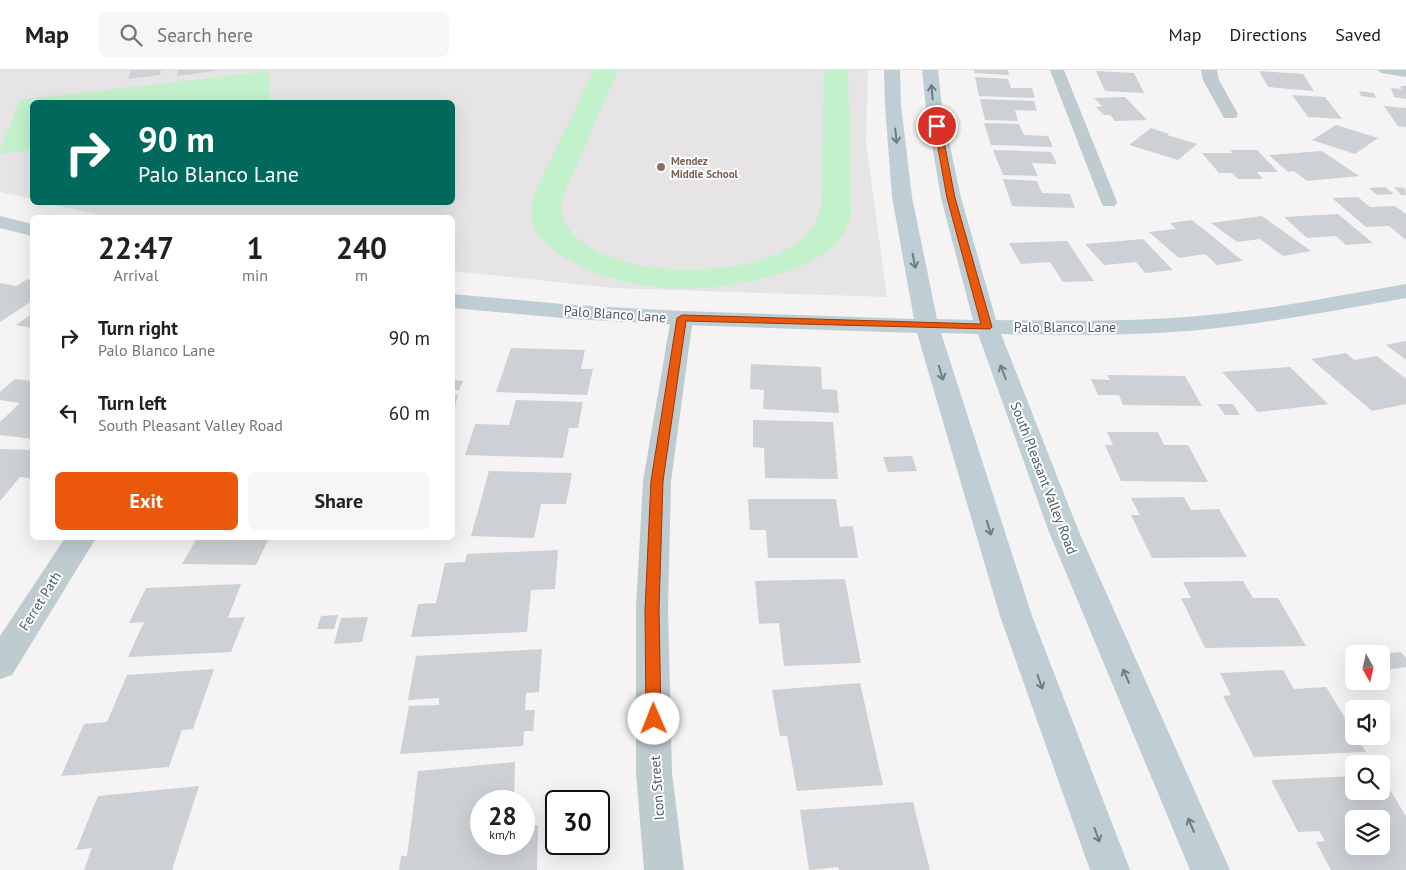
<!DOCTYPE html>
<style>
:root{--surface:#fff;--page:#f6f6f6;--text:#202124;--muted:#757577;--line:#e0e0e0;--accent:#ea580c}
body{margin:0;font-family:"PT Sans",sans-serif;background:var(--page);color:var(--text);height:100vh;display:flex;flex-direction:column;font-size:19px;white-space:nowrap}
*{box-sizing:border-box;margin:0}
p{font-size:16px;color:var(--muted)}
.icon{flex:none;width:28px;height:28px;fill:none;stroke:currentColor;stroke-width:2;stroke-linecap:round;stroke-linejoin:round}
.map{position:relative;flex:1;overflow:hidden}
.details{position:absolute;left:30px;top:145px;width:425px;height:325px;display:flex;flex-direction:column;background:var(--surface);border-radius:8px;box-shadow:0 5px 20px #0002}
.details>*{flex:none}
.hud{position:absolute;left:30px;top:30px;width:425px;height:105px;border-radius:8px;box-shadow:0 5px 20px #0002;background:#00695c;color:#fff;overflow:hidden}
.needle{width:32px;rotate:172deg}
.buttons{position:absolute;left:1345px;top:575px;display:grid;gap:10px}
.buttons a{display:grid;place-items:center;width:45px;height:45px;border-radius:8px;background:var(--surface);box-shadow:0 5px 20px #0002;font-size:25px}
.speed{position:absolute;left:470px;top:720px;display:flex;gap:10px;font-size:25px;font-weight:700;text-align:center}
.speed>*{display:grid;place-content:center;width:65px;height:65px;border-radius:50%;background:var(--surface);box-shadow:0 5px 20px #0002;line-height:1}
.speed small{font-size:12px;font-weight:400}
.speed .limit{border:2px solid #111;border-radius:8px;background:#fff;color:#111}
.pin{position:absolute;display:grid;place-items:center;width:42px;height:42px;color:#fff;margin:-21px;border:2px solid #fff;border-radius:50%;box-shadow:0 1px 5px #0007}
.me{position:absolute;width:55px;margin:-28px;rotate:359deg;stroke-linejoin:round;filter:drop-shadow(0 0 4px #0008)}
.turn{display:flex;align-items:center;gap:18px;height:105px;padding:0 25px;font-size:22px}
.turn .icon{width:65px;height:65px;stroke-width:2.5}
.turn b{display:block;font-size:35px;line-height:42px}
.eta{display:flex;justify-content:space-evenly;align-items:center;height:85px;text-align:center}
.eta b{font-size:30px;font-weight:700;line-height:35px}
.primary-button{display:flex;gap:10px;margin-top:auto;padding:10px 25px}
.primary-button a{flex:1;height:58px;border-radius:8px;background:var(--accent);color:#fff;font-size:20px;font-weight:700;line-height:58px;text-align:center}
.primary-button a+a{background:var(--page);color:var(--text)}
ul{padding:0;list-style:none}
li{display:flex;align-items:center;gap:15px;height:75px;padding:0 25px}
li div{flex:1}
li b{display:block;font-size:19px}
li em{font-style:normal}
header{display:flex;align-items:center;gap:30px;box-sizing:border-box;height:70px;padding:0 25px;background:var(--surface);border-bottom:1px solid var(--line)}
header strong{font-size:24px}
nav{display:flex;gap:28px;margin-inline-start:auto;font-size:18px}
.search{width:350px;height:45px;background:var(--page);display:flex;align-items:center;gap:12px;box-sizing:border-box;padding:0 18px;border-radius:8px;color:var(--muted);font-size:19px}
.map>svg:first-child{display:block}
.education{fill:#e6e4e5}
.green{fill:#c2f1cb}
.building{fill:#cdd1d5;fill-rule:evenodd}
.lines{fill:none;stroke-linecap:round;stroke-linejoin:round}
.lane{fill:#becbcf;fill-rule:evenodd}
.street{fill:#becbcf;fill-rule:evenodd}
.secondary{fill:#bfcdd4;fill-rule:evenodd}
.oneway{stroke:#6d7d84}
.route{fill:#ea580c;stroke:#983908}
.education-dot{fill:#8d6e63;stroke:#fff;stroke-width:2}
.labels{text-anchor:middle;stroke-width:4;stroke-linejoin:round;paint-order:stroke}
.far-education-label{font-size:11px;font-weight:bold;fill:#785e54;stroke:#fff;text-anchor:start}
.street-label{font-size:14px;fill:#4a5b61;stroke:#fff}
</style>
<header>
<strong>Map</strong>
<div class="search"><svg class="icon" aria-label="search" viewBox="0 0 24 24"><circle cx="10" cy="10" r="6"/><path d="M15 15l6 6"/></svg>Search here</div>
<nav><a>Map</a><a>Directions</a><a>Saved</a></nav>
</header>
<div class="map">
<svg width="1406" height="800" viewBox="0 0 1406 800">
<rect width="100%" height="100%" fill="#f5f3f3"/>
<!-- education -->
<path class="education" d="M0,0H868L866,73L887,227L613,218L453,201L452,148H112L47,133L452,132V32H32V129L0,122Z"/>
<!-- green -->
<path class="green" d="M594,0H618L562,129C562,138 561,148 566,155C604,215 779,215 815,154C818,149 819,141 821,136L824,0H848L851,145C848,153 846,161 840,169C826,186 803,196 782,203C715,225 631,226 569,190C555,182 540,171 534,156C530,146 532,136 533,126Z
M269,1L270,32H32V80L0,84V80L20,30Z"/>
<!-- building -->
<path class="building" d="M131,0H161L160,5L128,9Z
M178,0H215L216,1L177,6Z
M974,0H1008L1009,5L975,3Z
M1096,1L1134,3L1144,23L1105,21Z
M1259,1L1303,4L1314,21L1268,17Z
M975,7L1008,9L1011,18H1032L1035,28L979,26Z
M1400,16H1406V29L1394,27L1391,18L1402,19Z
M1359,21L1374,23L1376,28L1361,26Z
M1292,25L1325,27L1342,49L1308,47Z
M1125,27L1147,50L1115,51L1110,45H1104L1096,37L1102,36L1094,28Z
M980,29L1034,31L1037,41L1015,40L1018,51L985,50Z
M1384,36L1406,38V57L1398,56Z
M984,53L1019,54L1024,65L1048,66L1053,77L991,75Z
M1336,55L1378,68L1355,84L1312,70Z
M1151,58L1169,64L1167,65L1197,74L1178,90L1129,75Z
M993,80L1051,82L1057,94L1032,93L1038,106L1003,105Z
M1230,80H1257L1278,102H1257L1263,109H1238L1232,103H1219L1202,83H1233Z
M1322,81L1359,106L1307,111L1294,101L1288,102L1269,85Z
M1003,109L1037,111L1042,123L1070,124L1075,138L1012,136Z
M1385,117L1394,124L1377,125L1369,118Z
M1394,117L1405,118L1406,125H1401Z
M1358,127L1370,137L1395,136L1406,144V170L1389,156L1366,157L1332,128Z
M1338,144L1373,173L1346,175L1336,166L1307,168L1284,147Z
M1262,146L1311,181L1283,186L1260,169L1237,172L1211,153Z
M1192,150L1243,191L1217,195L1205,184L1179,188L1149,162L1176,159L1170,153Z
M1143,169L1173,200L1145,203L1136,192L1104,195L1085,174Z
M1067,171L1094,211L1063,212L1050,192L1021,194L1009,173Z
M28,209L32,210V231L0,252V213L16,216Z
M32,244V258L16,255Z
M1406,271V290L1386,275L1390,274Z
M511,278L585,280L581,299H593L587,325L496,322Z
M1346,283L1354,290L1377,286L1406,309V334L1372,341L1311,289Z
M751,294L821,297L822,319L837,320L839,343L763,339L764,320L750,319Z
M1290,297L1328,334L1258,342L1222,302Z
M1107,305L1185,306L1202,336L1123,335L1119,325H1098L1091,309L1110,310Z
M15,309L32,311V369L0,365V352L20,333L0,330V322Z
M452,310L463,311L459,320H452Z
M452,325H458L453,344H452Z
M516,330L583,332L578,358H569L563,388L465,385L475,354L509,355Z
M1217,334H1233L1240,345H1225Z
M753,350L833,352L838,409L765,408L764,378L753,377Z
M1107,362H1158L1164,375H1188L1208,412L1121,411L1105,375H1113Z
M0,379L32,380V405L30,408L20,407L0,431Z
M912,386L917,401L888,402L883,387Z
M489,401L572,403L566,434H541L534,468L471,466Z
M1184,427L1191,440L1219,439L1247,487L1152,488L1131,445H1140L1131,428Z
M748,429H836L840,457L853,456L858,488H768L766,460H750Z
M197,468H269L256,495L182,494Z
M558,480L555,519L531,520L527,562L411,567L418,534L436,533L445,493L465,492L467,484Z
M845,509L861,593L784,596L779,553L759,554L755,511Z
M1243,511L1253,528H1278L1306,576L1205,578L1181,528H1191L1183,512Z
M241,514L228,548L245,547L231,582L128,587L144,552L129,553L146,518Z
M338,545L334,559H317L321,546Z
M368,547L362,572L334,574L341,548Z
M542,579L539,622L526,623L525,640H535L533,661H524L523,676L400,684L409,636L439,635V628L408,630L416,586Z
M1401,582L1406,588V597L1385,600L1381,594V584Z
M214,599L193,659L182,660L169,697L61,706L84,654L107,652L127,605Z
M1283,600L1294,619L1326,617L1354,662V666H1356L1366,682L1254,687L1223,626L1231,625L1220,603Z
M860,613L883,715L797,721L787,666H780L772,620Z
M515,692L514,731H481V774H524V756L538,755L537,800H399L401,786H407L418,701Z
M1381,705L1406,746V800H1331L1316,772L1325,771L1319,761L1298,762L1271,710L1354,706V721H1381ZM1354,749H1381V776H1354Z
M199,716L172,800H84L92,778L76,780L98,726Z
M913,732L930,800H839L838,797L809,800L800,740Z"/>
<g class="lines">
<!-- lane -->
<path class="lane" d="M1050,0H1064L1117,132L1115,136H1103L1101,132Z"/>
<!-- street -->
<path class="street" d="M1201,0H1217L1219,10L1238,44L1236,48H1224L1203,10Z
M1378,0H1406V7L1381,3Z
M682,241L690,243L693,248L671,411L668,539L672,703L684,800H644L636,703V539L643,411L671,248L674,243Z
M65,468H96L12,605L0,609V566Z"/>
<!-- secondary -->
<path class="secondary" d="M884,0H900L901,35L912,127L937,249L973,250L941,128L926,38L922,0H938L942,38L961,128L996,250C1064,251 1132,252 1199,246C1268,240 1337,226 1406,214V228C1337,240 1269,253 1199,260C1134,266 1067,265 1001,264L1079,462L1230,800H1190L1049,462L978,264L941,263L1032,546L1130,800H1090L1000,546L917,263L682,255L573,249L452,238V224L573,235L682,241L914,249L892,127L885,35Z
M0,146L32,154V166L0,158Z"/>
</g>
<!-- one-way arrows -->
<defs><path id="oneway-shaft" d="M-6 0H5M1.5-3L5.5 0L1.5 3" fill="none" stroke-width="1.6" stroke-linecap="round" stroke-linejoin="round" transform="scale(1.25)"/></defs>
<g class="oneway">
<use href="#oneway-shaft" transform="translate(932 22) rotate(-95)"/>
<use href="#oneway-shaft" transform="translate(896 66) rotate(84)"/>
<use href="#oneway-shaft" transform="translate(914 191) rotate(79)"/>
<use href="#oneway-shaft" transform="translate(1003 302) rotate(-111)"/>
<use href="#oneway-shaft" transform="translate(941 303) rotate(73)"/>
<use href="#oneway-shaft" transform="translate(989 458) rotate(73)"/>
<use href="#oneway-shaft" transform="translate(1126 606) rotate(-113)"/>
<use href="#oneway-shaft" transform="translate(1040 612) rotate(70)"/>
<use href="#oneway-shaft" transform="translate(1191 755) rotate(-113)"/>
<use href="#oneway-shaft" transform="translate(1097 765) rotate(70)"/>
</g>
<!-- route -->
<path class="route" d="M937,54L941,56L955,128L992,257L990,259L686,251L663,411L659,539L661,649L659,653L654,655L648,653L646,649L645,539L651,411L677,248L682,245L981,254L947,128L934,56Z"/>
<!-- markers -->
<circle class="education-dot" cx="661" cy="97" r="5"/>
<g class="labels">
<!-- far-education labels -->
<g class="far-education-label">
<text x="671" y="95">Mendez<tspan x="671" dy="13">Middle School</tspan></text>
</g>
<!-- street labels -->
<g class="street-label">
<text transform="translate(615 244) rotate(4)" y="5">Palo Blanco Lane</text>
<text x="1065" y="262">Palo Blanco Lane</text>
<text transform="translate(1044 408) rotate(69)" y="5">South Pleasant Valley Road</text>
<text transform="translate(40 531) rotate(-58)" y="5">Ferret Path</text>
<text transform="translate(657 718) rotate(-94)" y="5">Icon Street</text>
</g>
</g>
</svg>
<div class="buttons">
<a><svg class="needle" viewBox="-14 -14 28 28"><path d="M0-13l5 13h-10z" fill="#e53935"/><path d="M0 13l5-13h-10z" fill="#757577"/></svg></a>
<a><svg class="icon" aria-label="sound" viewBox="0 0 24 24"><path d="M4 9h4l5-4v14l-5-4H4zM17 9q2 3 0 6"/></svg></a>
<a><svg class="icon" aria-label="search" viewBox="0 0 24 24"><circle cx="10" cy="10" r="6"/><path d="M15 15l6 6"/></svg></a>
<a><svg class="icon" aria-label="layers" viewBox="0 0 24 24"><path d="M12 4l9 5-9 5-9-5zM3 14l9 5 9-5"/></svg></a>
</div>
<div class="speed"><div>28<small>km/h</small></div><div class="limit">30</div></div>
<div class="pin" style="left:937px;top:56px;background:#d93025"><svg class="icon" aria-label="arrive" viewBox="0 0 24 24"><path d="M6 21V4h12l-3 4 3 4H6"/></svg></div>
<svg class="me" style="left:654px;top:649px" viewBox="-20 -20 40 40"><circle r="19" fill="#fff"/><path d="M0-13L10 11 0 6-10 11z" fill="#ea580c"/></svg>
<div class="hud">
<div class="turn"><svg class="icon" aria-label="right" viewBox="0 0 24 24"><path d="M7 20v-9h11M14 6l5 5-5 5"/></svg><div><b>90 m</b>Palo Blanco Lane</div></div>
</div>
<section class="details">
<div class="eta">
<div><b>22:47</b><p>Arrival</p></div>
<div><b>1</b><p>min</p></div>
<div><b>240</b><p>m</p></div>
</div>
<ul>
<li><svg class="icon" aria-label="right" viewBox="0 0 24 24"><path d="M7 20v-9h11M14 6l5 5-5 5"/></svg><div><b>Turn right</b><p>Palo Blanco Lane</p></div><em>90 m</em></li>
<li><svg class="icon" aria-label="left" viewBox="0 0 24 24"><path d="M17 20v-9H6M10 6l-5 5 5 5"/></svg><div><b>Turn left</b><p>South Pleasant Valley Road</p></div><em>60 m</em></li>
</ul>
<div class="primary-button"><a>Exit</a><a>Share</a></div>
</section>
</div>
